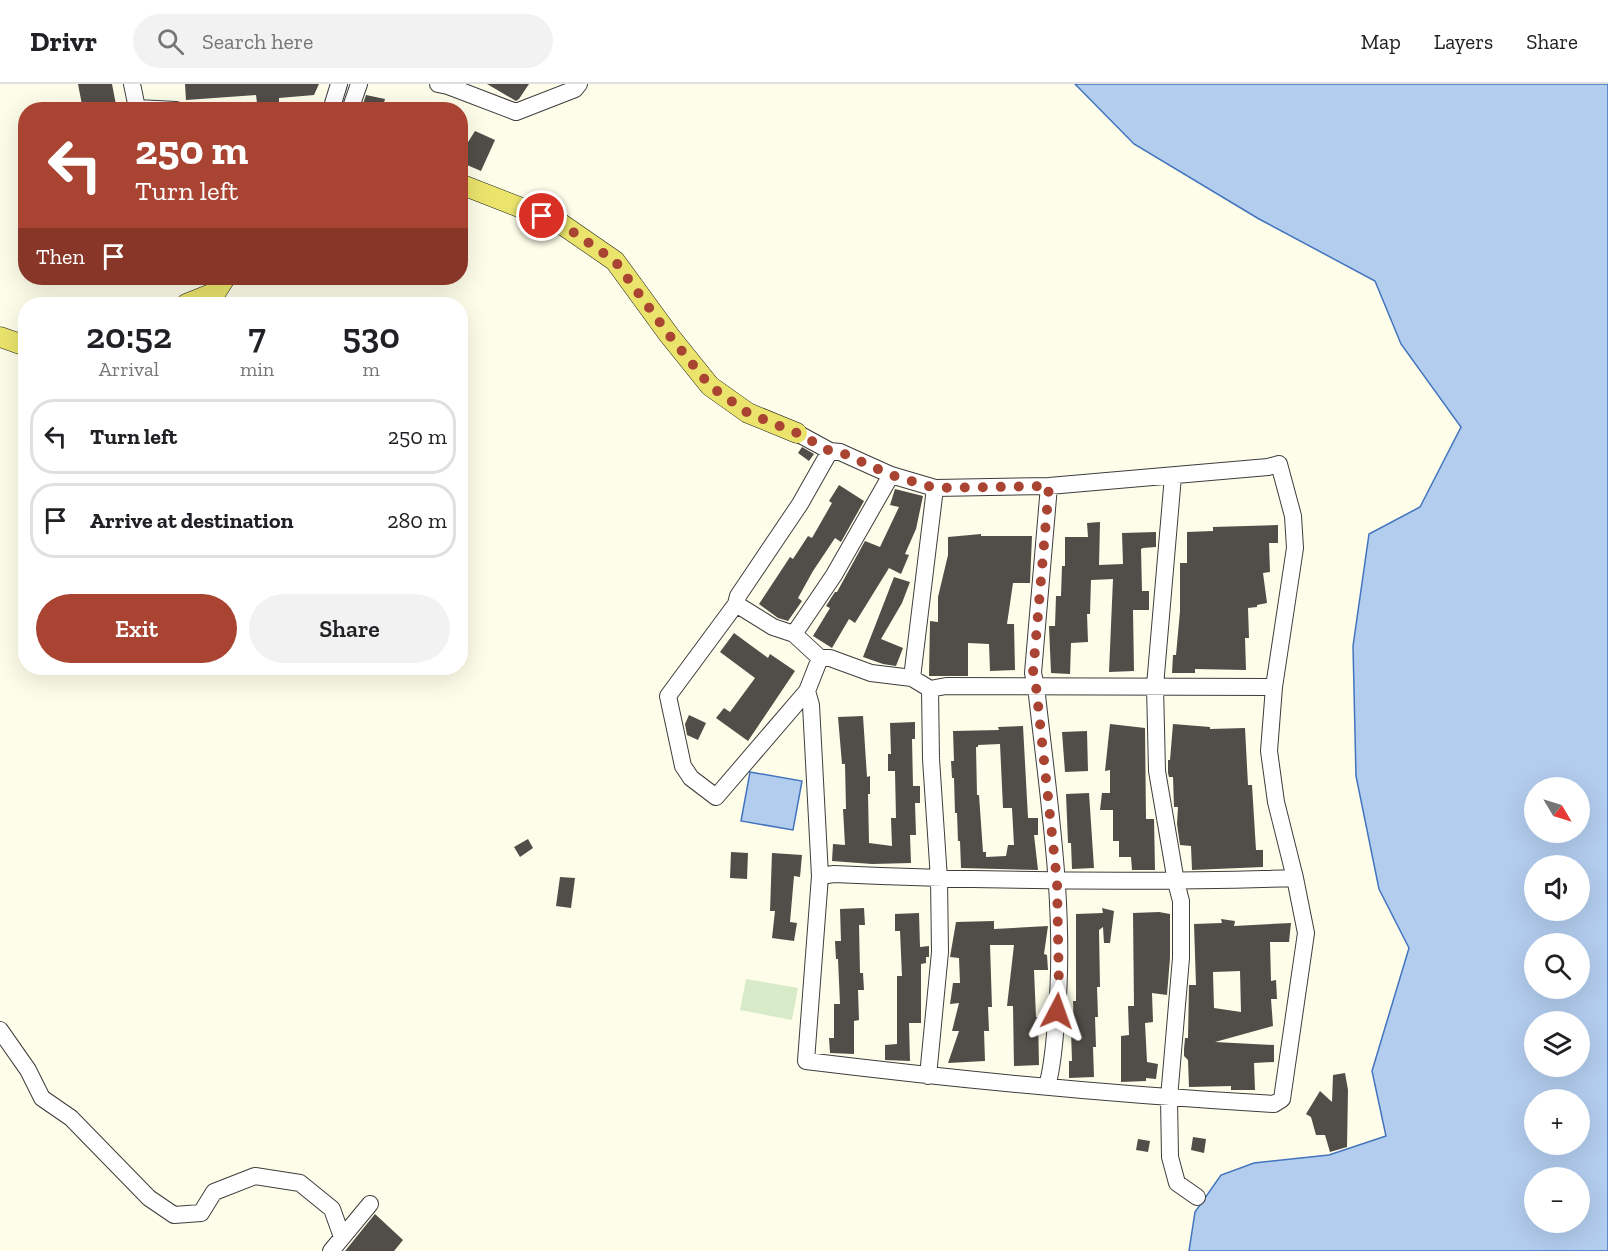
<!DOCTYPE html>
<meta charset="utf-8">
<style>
:root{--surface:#fff;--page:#f2f2f2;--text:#202124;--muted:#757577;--line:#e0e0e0;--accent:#aa4432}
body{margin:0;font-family:"Zilla Slab",serif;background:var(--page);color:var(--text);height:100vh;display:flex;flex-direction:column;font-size:22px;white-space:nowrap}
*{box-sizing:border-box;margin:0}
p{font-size:20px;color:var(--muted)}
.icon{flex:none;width:33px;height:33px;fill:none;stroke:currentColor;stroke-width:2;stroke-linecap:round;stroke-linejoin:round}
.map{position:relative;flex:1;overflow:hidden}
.panel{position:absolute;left:18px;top:213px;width:450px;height:378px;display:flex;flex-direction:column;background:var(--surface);border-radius:24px;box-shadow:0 6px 24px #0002}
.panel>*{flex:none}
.top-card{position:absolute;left:18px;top:18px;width:450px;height:183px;border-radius:24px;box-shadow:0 6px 24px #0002;background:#aa4432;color:#fff;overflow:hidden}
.needle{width:39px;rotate:128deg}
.tools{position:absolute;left:1524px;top:693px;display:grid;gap:12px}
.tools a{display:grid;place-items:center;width:66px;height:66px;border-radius:50%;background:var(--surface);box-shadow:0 6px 24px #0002;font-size:30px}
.pin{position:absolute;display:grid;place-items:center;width:51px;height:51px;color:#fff;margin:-26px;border:3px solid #fff;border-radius:50%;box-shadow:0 2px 6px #0007}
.me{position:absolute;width:66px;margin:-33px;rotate:4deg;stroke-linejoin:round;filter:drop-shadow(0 0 4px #0008)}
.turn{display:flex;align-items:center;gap:21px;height:126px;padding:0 18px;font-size:27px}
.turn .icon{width:78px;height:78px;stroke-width:2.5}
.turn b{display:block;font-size:42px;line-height:51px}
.then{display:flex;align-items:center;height:57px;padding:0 18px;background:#0003;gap:12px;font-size:22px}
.eta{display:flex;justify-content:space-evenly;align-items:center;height:102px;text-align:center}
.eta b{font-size:36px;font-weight:600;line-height:42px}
.cta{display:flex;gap:12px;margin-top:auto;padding:12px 18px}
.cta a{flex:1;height:69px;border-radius:36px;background:var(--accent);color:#fff;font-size:24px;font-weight:600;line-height:69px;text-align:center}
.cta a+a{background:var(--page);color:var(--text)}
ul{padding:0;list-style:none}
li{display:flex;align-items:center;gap:18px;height:75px;margin:0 12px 9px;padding:0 6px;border:3px solid var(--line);border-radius:24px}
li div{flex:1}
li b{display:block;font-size:22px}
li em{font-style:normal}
header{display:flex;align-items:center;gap:36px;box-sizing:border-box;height:84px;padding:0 30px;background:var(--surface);border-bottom:2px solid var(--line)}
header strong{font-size:28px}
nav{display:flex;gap:33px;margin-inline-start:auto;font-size:21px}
.search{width:420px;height:54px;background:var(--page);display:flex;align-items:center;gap:15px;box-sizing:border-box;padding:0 21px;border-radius:33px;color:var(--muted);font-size:22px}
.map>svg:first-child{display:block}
.pitch{fill:#d8ebc8}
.water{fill:#b3cdef;stroke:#4274be;stroke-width:1.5;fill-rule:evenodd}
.building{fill:#514d48;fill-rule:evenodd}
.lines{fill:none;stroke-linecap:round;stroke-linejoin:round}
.minor-casing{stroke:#3d3d3d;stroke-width:18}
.major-casing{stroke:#1b1b1b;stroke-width:21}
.minor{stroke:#fff;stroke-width:16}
.major{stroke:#eae46c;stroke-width:20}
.route{stroke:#aa4432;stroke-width:10;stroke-dasharray:0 18}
</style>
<header>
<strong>Drivr</strong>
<div class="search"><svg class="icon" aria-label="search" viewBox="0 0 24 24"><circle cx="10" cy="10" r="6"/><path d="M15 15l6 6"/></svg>Search here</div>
<nav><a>Map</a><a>Layers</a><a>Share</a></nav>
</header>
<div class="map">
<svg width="1608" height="1167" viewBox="0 0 1608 1167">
<rect width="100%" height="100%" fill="#fdfde9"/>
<!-- pitch -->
<path class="pitch" d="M746,895L798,904L792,936L740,926Z"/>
<!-- water -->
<path class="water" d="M1075,0H1608V1167H1189L1195,1128L1221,1091L1254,1079L1329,1071L1386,1052L1372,987L1409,864L1379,805L1356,692L1353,562L1369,450L1420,423L1461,343L1401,260L1375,197L1259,135L1134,60ZM1534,704H1580V748H1534ZM1534,782H1580V826H1534ZM1534,860H1580V904H1534ZM1534,938H1580V982H1534ZM1534,1016H1580V1060H1534ZM1534,1094H1580V1138H1534Z
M750,688L802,697L793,746L741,737Z"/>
<!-- building -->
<path class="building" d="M78,0H112L117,26H83Z
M185,0H319L314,11L279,14V18L257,19L256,11L186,16Z
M487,0H529L519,15L516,17Z
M366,11L385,15L382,26H361Z
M475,47L495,56L481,87L460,78V71Z
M802,363L814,370L809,377L798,369Z
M839,401L864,417L841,458L835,454L813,487L798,514L802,517L788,537L778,534L759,520L790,473L793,475L808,452L812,454L832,419L829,417Z
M895,405L923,412L916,445L905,470L909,471L901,490L889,484L855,539L849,535L832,564L813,552L830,524L826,522L835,508H837L865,457L880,463L899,423L890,421Z
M1100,438L1099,481L1123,480L1122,449L1156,448V463L1143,464L1141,465L1142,507H1149V526H1133L1134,587L1109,588L1113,495L1091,496L1090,530H1087L1088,558L1071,559L1070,590L1051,589L1049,542H1055L1056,512H1061L1062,482H1065V453H1088L1087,439Z
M1278,441V459H1269L1270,488L1263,489L1267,519L1257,521V523L1248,524L1249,554H1245L1246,586L1195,585V589H1172L1173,571H1176L1180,527V479H1187V448L1213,447V443Z
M981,450V452H1032L1030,499H1013L1007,540H1014L1015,586L990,587L989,560L968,559V592H929L930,537L938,538V513L948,471V453Z
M894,493L910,498L902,519L881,555L903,564L896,582L883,580L863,573Z
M734,549L768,574L770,570L795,587L748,657L716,634L724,624L730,628L755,594L720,568Z
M689,631L706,639L698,656L687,651L685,640Z
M863,632L867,693L870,692V710H868L869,759L892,762L891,734H896L895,687H888V670H891L890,639L915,638V655H912L913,702H920V719H915L916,751H910L911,779L872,780L832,777L833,760L845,761L843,725H846L845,680H842L838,633Z
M1110,640L1145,644L1146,735H1154L1155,786H1132L1131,773H1119V757H1113V726H1100L1102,709H1110V686L1105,687Z
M1173,640L1210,643V645L1245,644L1248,701H1252L1256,766H1263V783L1192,786L1191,762L1180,761L1177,740L1178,723H1174L1173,693H1169L1168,689V676H1170Z
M1023,642L1028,734H1038V751H1034L1038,786L961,784L960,757H958L957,729H955L954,694H952L951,677H954L953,647L999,646L998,643ZM1000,660L1003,724H1012L1014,761H1008L1006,772L986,773V768H983L979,711H977L976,663H978V661Z
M1087,647L1088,687L1065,688L1062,648Z
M1089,709L1094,784L1072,785L1071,759H1068L1066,710Z
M528,755L533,764L520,773L514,763Z
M731,768L748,769L747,795L730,794Z
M772,769L802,771L800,793L794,792L790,838L797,839L794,857L772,854L775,827H770Z
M560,793L575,794L571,824L556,822Z
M864,824L865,841H859L860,889H863L864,906H858L859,936L854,937V970L830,969L829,954H834V920H840L838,875H836L835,857H841L840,825Z
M1102,824L1114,827L1110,859H1104L1103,843L1099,846L1100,903H1097L1098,933H1095L1096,963H1093L1094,993L1069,994V977H1072L1071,947H1074L1073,917H1076V830L1103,829Z
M1159,828L1170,830V874L1167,911L1152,909L1153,938L1145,939L1147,978L1158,980L1156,995L1146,994V997L1121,998V952L1129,951L1128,922H1134L1133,829Z
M919,829L920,863L929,862V873H926V879L921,880V939H909L910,977L885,976V961L897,960V892H902L900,847H895V830Z
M1221,835L1235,837L1234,842L1291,839L1289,858H1270L1271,897L1276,896L1277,915H1271L1273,942L1215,958L1274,961V978L1254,979L1255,1006H1231V1002L1189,1003L1188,976L1184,972V965L1185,954H1188L1189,901H1196L1194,840L1222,839ZM1240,887L1241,928L1214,924L1213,888Z
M994,837V845L1048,842L1044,870L1047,871L1048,886H1034L1036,933H1038L1039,981L1014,982L1013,922H1007L1014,861H990L992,923H988L989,947H984L985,977L948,979L959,947H952L959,919L950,920L953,899H960L959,874L950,873L956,838Z
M1345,989L1348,1006L1347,1063L1330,1068L1325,1051H1316L1311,1033L1306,1030L1320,1007L1332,1018L1333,991Z
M1193,1053L1206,1055L1204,1069L1191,1066Z
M1138,1055L1150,1057L1148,1068L1136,1066Z
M375,1130L403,1156L394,1167H345Z"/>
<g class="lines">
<!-- minor casing -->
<g class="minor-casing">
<path id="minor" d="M132,0L137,24L176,26
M438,0L448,2L516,28L575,5L579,0
M331,26L339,0
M350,26L359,0
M797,349L830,367L840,368L891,391L935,404L1049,402L1268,383L1279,380L1293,432L1295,464L1274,603L1269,667L1276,718L1295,794L1306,849L1282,1015L1274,1020C1117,1011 961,996 806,977L820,792L811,621L807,607
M1173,392L1155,602L1157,687L1176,798L1181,817V874L1169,1014L1170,1073L1177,1099L1197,1113
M736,520L773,543L794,550L820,574H830L871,589L912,594L930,605L946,602L1274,603
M794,550L834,491L891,391
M820,574L807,607L716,713L691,694L683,682L668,612L736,520L738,512L800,420L830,367
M912,594L935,404
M820,792L834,790C988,797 1141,799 1295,794
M0,946L28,986L42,1014L71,1034L149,1114L174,1131L201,1129L214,1108L255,1092L300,1099L332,1125L342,1153
M928,992L940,868L939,795L931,675L930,605
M1047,1002C1053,982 1054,960 1056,939C1067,827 1048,713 1036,602L1033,589L1049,402
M331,1167L370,1120"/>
</g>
<!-- major casing -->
<g class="major-casing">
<path id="major" d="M460,100L560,139L615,177L669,251L710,302L748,329L797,349
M186,220L216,208L225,194
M0,253L26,262"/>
</g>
<!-- minor -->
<use href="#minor" class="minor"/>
<!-- major -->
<use href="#major" class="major"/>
</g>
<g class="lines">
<!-- route -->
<path class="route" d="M542,132L560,139L615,177L669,251L710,302L748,329L797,349L830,367L840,368L891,391L935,404L1049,402L1033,589L1036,602L1057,797L1059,906L1057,927"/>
</g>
</svg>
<div class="tools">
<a><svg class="needle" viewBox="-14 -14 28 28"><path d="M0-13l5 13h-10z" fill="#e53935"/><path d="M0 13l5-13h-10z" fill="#757577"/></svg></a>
<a><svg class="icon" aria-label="sound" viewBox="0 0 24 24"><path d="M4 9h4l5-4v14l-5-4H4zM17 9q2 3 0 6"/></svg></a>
<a><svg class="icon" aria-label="search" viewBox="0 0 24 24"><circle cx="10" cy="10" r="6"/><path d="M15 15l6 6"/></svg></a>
<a><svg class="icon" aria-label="layers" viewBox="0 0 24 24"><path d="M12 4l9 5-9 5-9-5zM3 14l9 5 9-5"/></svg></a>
<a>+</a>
<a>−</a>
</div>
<div class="pin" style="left:542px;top:132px;background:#d93025"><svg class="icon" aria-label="arrive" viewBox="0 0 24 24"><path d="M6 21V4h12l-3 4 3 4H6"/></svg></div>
<svg class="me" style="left:1057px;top:927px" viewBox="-20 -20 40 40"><path d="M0-17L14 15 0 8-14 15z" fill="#aa4432" stroke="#fff" stroke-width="4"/></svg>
<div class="top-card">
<div class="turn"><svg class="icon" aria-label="left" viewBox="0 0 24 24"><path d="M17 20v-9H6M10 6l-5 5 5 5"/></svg><div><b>250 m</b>Turn left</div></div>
<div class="then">Then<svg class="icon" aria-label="arrive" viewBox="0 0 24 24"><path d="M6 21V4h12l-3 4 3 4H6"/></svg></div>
</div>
<section class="panel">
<div class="eta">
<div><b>20:52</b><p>Arrival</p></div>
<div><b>7</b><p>min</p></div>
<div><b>530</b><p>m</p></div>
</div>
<ul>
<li><svg class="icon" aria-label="left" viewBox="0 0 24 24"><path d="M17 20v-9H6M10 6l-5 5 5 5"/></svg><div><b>Turn left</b></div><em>250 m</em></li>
<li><svg class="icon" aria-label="arrive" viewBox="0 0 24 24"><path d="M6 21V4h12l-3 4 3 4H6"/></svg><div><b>Arrive at destination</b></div><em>280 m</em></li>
</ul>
<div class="cta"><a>Exit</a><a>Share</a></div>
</section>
</div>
